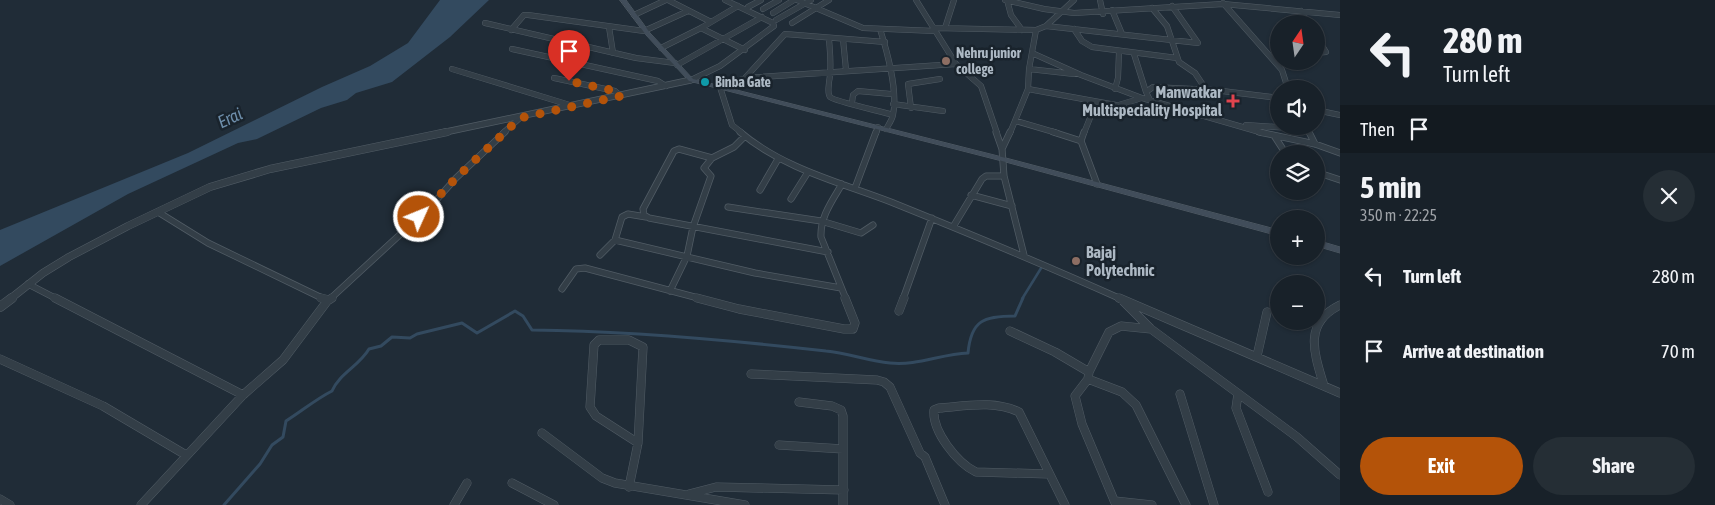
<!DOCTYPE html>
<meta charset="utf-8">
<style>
:root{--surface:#182129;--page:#252e35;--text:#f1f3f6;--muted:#9fa3a8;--line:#363e46;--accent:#b45309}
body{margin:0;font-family:"Asap Condensed",sans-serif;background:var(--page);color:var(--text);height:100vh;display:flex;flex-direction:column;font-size:19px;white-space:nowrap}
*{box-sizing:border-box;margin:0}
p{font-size:16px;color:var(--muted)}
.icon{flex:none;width:28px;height:28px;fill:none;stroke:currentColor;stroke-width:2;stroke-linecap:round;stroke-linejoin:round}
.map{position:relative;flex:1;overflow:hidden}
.side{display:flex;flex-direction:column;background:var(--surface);width:375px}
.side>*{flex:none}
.top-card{background:#182129;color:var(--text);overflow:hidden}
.needle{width:32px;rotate:13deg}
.fabs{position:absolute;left:1270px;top:15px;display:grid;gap:10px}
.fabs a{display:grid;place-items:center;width:55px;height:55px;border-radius:50%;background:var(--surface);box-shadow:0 1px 4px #0004,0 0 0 1px var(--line);font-size:25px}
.pin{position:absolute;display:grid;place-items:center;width:42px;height:42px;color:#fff;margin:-51px -21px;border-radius:50% 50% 50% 0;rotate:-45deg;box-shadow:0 0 5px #0007}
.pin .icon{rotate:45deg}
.me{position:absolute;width:55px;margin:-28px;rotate:46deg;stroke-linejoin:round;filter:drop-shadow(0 0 4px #0008)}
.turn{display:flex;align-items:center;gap:18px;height:105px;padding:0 20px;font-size:22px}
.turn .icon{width:65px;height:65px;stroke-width:2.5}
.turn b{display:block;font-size:35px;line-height:42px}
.then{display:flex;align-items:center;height:48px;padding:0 20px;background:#0003;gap:10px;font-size:19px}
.round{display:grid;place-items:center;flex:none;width:52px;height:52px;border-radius:26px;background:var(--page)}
.head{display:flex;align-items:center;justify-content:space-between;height:85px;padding:0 20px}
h1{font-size:30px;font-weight:700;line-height:38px}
.action{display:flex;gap:10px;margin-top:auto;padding:10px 20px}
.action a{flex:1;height:58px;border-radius:30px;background:var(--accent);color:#fff;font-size:20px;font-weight:700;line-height:58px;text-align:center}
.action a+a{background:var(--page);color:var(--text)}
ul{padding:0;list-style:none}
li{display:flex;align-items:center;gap:15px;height:75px;padding:0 20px}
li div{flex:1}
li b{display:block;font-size:19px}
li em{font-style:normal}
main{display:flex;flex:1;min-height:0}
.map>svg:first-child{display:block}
.water{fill:#334a5f}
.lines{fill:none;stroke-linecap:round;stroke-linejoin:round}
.stream-far1{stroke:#334a5f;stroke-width:2.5}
.stream{stroke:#334a5f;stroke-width:3}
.minor-far2-casing{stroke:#515c65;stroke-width:6}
.minor-far1-casing{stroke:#515c65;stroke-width:7}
.minor-casing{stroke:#515c65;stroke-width:9}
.tertiary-far2-casing{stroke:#515c65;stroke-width:7}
.tertiary-far1-casing{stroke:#515c65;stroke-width:8}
.tertiary-casing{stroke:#515c65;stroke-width:10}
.secondary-casing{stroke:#515c65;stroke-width:1}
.minor-far2{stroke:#333e47;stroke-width:5}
.minor-far1{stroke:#333e47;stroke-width:5.5}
.minor{stroke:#333e47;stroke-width:8}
.tertiary-far2{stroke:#333e47;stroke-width:5.5}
.tertiary-far1{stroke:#333e47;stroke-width:7}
.tertiary{stroke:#333e47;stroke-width:9}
.secondary{fill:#414d5a;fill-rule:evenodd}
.route{stroke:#b45309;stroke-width:9;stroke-dasharray:0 16.2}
.education-dot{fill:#8d6e63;stroke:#19232c;stroke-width:2}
.culture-dot{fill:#0f9aa8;stroke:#19232c;stroke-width:2}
.health-dot{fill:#e0444e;stroke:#19232c;stroke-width:2}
.labels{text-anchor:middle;stroke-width:5;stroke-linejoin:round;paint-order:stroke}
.far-poi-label{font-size:14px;font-weight:bold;fill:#adb9c4;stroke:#19232c;text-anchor:start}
.poi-label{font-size:16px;font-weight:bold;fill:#adb9c4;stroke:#19232c;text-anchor:end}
.water-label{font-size:18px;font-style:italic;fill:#6d8da9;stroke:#19232c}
</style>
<main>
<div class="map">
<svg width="1340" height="505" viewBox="0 0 1340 505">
<rect width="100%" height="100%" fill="#202c37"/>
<!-- water -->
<path class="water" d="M440,0H489L450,37L392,82L356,93L347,100L321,108L257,139L238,143L128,194L0,266V230L188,153L322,87L370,66L408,43Z"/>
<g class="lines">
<!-- stream-far1 -->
<path class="stream-far1" d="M1022,299L1043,265"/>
<!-- stream -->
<path class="stream" d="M224,505L260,464L272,445L283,437L286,421C302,411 316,399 332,391C339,374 359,366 369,349L381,346L392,337L410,338L417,334L462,323L477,333L515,311L523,316L532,330C630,331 729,340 826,351C848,353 868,361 890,363C917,366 941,354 968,353C971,320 984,316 1015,316L1023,298"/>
<!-- minor-far2 casing -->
<g class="minor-far2-casing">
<path id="minor-far2" d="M668,0L711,22
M797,0L863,28L935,31
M916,0L956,64L981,86L997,133
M1005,0L1044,9L1074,13L1223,4L1340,15
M1007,0L1011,15L1022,30
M1100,0L1103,14
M1223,3L1282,70L1288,89
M748,7L761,0
M1152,8L1167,26L1179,62L1195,73L1203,85L1202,90
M763,9L779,0
M1112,10L1122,34
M1301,11L1309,24
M773,13L794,0
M634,15L666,0
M776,20L811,0
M485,23L636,58L675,63
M792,23L829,0
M1046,26L1198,43L1172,6
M609,27L613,53
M701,28L745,50
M935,28L1036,30
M945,28L954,0
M880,29C887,51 898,92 893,115C892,120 889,124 886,129
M1074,29L1082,41L1092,47L1177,58
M511,30L524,15H528L644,31L688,11
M1316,36L1326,52L1316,53
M829,39C830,53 832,67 829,82C829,86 827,93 830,97C833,101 884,112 893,115
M843,39L846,70
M661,48L701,28L738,6
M512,49L658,81L666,86
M1032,53L1081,75L1142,98L1263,133
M1134,54L1146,92
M677,65L762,17
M452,69L573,106
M1029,69L1074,74
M554,78L615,91L621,96
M745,78L785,34L885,42
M691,80L720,66L774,26L773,23L725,0
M1028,89L1116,105
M1115,89L1118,78L1119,52
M1150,100L1146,92L1153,87L1214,90L1279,98
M852,103L853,95L858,91L891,94
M893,104L943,111
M911,108L908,84L940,79
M1316,110L1340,115
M1016,121L1057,133
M1246,125L1305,129L1311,126
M503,133L520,118
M742,133L732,125L720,87L745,78L956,64
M876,133L878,127
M1010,133L1028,89L1029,69L1036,30L1046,26L1074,0
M1084,133L1092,113L1142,98
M1309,133L1310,127"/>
</g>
<!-- minor-far1 casing -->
<g class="minor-far1-casing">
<path id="minor-far1" d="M740,132C784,169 839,182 891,202C968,233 1045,265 1121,299
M996,132L1002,149L1004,176L1024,255
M1053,132L1081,141
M1084,132L1081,141L1097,184
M1259,132L1315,144L1340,153
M1309,132L1315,144
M1275,137L1286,154
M1002,149L1010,132
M712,158L679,149L674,151L643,209L644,215L649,218L828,252
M1316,172L1340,180
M842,184C832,201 820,217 821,237L846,299
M855,188L876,132
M760,190L778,159
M971,195L1012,206
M791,199L808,172
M728,207L821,221L861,233L873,225
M158,212L208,243L324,299
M953,227L982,179L986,176H1004
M615,240L755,273L841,288
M600,255L615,240L622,217L628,214L646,217
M28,284L57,299
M562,289L576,269L585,268L702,299
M670,291L687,256L693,227L711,176L704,168L712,158L734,147L745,136
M330,299L431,206L456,178L505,132
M903,299L932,218"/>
</g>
<!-- minor casing -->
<g class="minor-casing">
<path id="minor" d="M55,298L243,395
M321,298L329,300L332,298
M697,298L739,309L844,329H853L855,323L845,298
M1119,298L1340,393
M1123,301L1151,329L1297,437L1340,475
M899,311L904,298
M1010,331L1055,352L1089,372
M599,340H629L643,347L638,443L596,416L590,407L594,345Z
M1257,356L1267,312
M0,359L103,406L186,455
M751,374L877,380L884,382L890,387L920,453L925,457L945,505
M1088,379L1122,392L1136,405L1186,505
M1324,386C1314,353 1303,323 1340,305
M1180,394L1214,505
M1238,394L1236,408L1268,492
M799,402L832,406L841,410L843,416V505
M542,433L602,478L615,483L745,505
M779,445L843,449
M1049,474L976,472C957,463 932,431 934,410L939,408C966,406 994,400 1019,412L1065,505
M512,483L554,505
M629,487L638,443
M689,494L716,487L844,490
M0,499L10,505
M1115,501L1152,505
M141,505L243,395L283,360L328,300
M454,505L467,483
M1116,505L1082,424L1075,396L1088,379L1089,372L1109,332L1121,326L1151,329"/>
</g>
<!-- tertiary-far2 casing -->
<g class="tertiary-far2-casing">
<path id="tertiary-far2" d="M441,133L691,80"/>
</g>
<!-- tertiary-far1 casing -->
<g class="tertiary-far1-casing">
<path id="tertiary-far1" d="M10,299L43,273L69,257L128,226L210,187L270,169L447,132"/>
</g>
<!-- tertiary casing -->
<g class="tertiary-casing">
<path id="tertiary" d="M0,307L12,298"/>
</g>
<!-- secondary casing -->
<g class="secondary-casing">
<path id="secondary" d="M620,0H626L650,33L693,79L1002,157L1279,230V236L1002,161L689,81L646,35Z
M1316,240L1340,247V253L1316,246Z"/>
</g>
<!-- minor-far2 -->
<use href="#minor-far2" class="minor-far2"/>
<!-- minor-far1 -->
<use href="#minor-far1" class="minor-far1"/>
<!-- minor -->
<use href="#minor" class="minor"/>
<!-- tertiary-far2 -->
<use href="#tertiary-far2" class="tertiary-far2"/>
<!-- tertiary-far1 -->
<use href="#tertiary-far1" class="tertiary-far1"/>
<!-- tertiary -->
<use href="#tertiary" class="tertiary"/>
<!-- secondary -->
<use href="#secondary" class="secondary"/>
</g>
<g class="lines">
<!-- route -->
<path class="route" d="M419,217L456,178L520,118L621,96L615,91L569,81"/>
</g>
<!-- markers -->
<g class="education-dot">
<circle cx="946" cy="61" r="5"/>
<circle cx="1076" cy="261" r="5"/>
</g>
<circle class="culture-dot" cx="705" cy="82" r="5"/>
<path class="health-dot" d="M1230.5 93.5h5v5h5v5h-5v5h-5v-5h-5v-5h5z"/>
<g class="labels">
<!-- far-poi labels -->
<g class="far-poi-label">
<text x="956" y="58">Nehru junior<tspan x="956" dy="16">college</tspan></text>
<text x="715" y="87">Binba Gate</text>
</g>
<!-- poi labels -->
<g class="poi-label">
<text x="1222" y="98">Manwatkar<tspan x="1222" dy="18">Multispeciality Hospital</tspan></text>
<text x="1086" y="258" text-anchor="start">Bajaj<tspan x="1086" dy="18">Polytechnic</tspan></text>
</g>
<!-- water labels -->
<g class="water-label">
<text transform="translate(230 118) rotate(-25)" y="6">Erai</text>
</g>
</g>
</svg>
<div class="fabs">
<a><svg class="needle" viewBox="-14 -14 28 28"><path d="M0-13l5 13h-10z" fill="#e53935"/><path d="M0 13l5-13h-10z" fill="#9fa3a8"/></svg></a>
<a><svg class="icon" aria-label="sound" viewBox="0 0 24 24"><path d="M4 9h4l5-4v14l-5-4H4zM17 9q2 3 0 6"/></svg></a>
<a><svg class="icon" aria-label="layers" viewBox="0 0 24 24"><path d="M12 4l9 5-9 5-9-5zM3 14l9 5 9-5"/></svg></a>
<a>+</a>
<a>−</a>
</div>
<div class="pin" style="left:569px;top:81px;background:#d93025"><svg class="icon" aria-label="arrive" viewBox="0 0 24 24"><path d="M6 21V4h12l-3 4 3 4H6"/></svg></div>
<svg class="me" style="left:419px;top:217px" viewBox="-20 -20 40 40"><circle r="17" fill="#b45309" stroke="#fff" stroke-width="3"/><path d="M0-11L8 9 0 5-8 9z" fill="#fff"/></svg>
</div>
<section class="side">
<div class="top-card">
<div class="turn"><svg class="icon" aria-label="left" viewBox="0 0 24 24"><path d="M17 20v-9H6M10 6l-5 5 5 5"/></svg><div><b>280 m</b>Turn left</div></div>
<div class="then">Then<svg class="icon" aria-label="arrive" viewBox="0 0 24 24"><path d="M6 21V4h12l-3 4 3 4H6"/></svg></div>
</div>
<div class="head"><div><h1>5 min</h1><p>350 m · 22:25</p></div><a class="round"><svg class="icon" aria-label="close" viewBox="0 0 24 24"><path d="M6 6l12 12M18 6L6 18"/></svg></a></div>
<ul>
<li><svg class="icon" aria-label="left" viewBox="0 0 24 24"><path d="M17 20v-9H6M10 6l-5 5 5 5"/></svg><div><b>Turn left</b></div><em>280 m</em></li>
<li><svg class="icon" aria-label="arrive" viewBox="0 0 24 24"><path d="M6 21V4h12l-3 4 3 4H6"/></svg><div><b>Arrive at destination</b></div><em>70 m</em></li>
</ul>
<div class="action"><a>Exit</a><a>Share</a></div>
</section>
</main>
